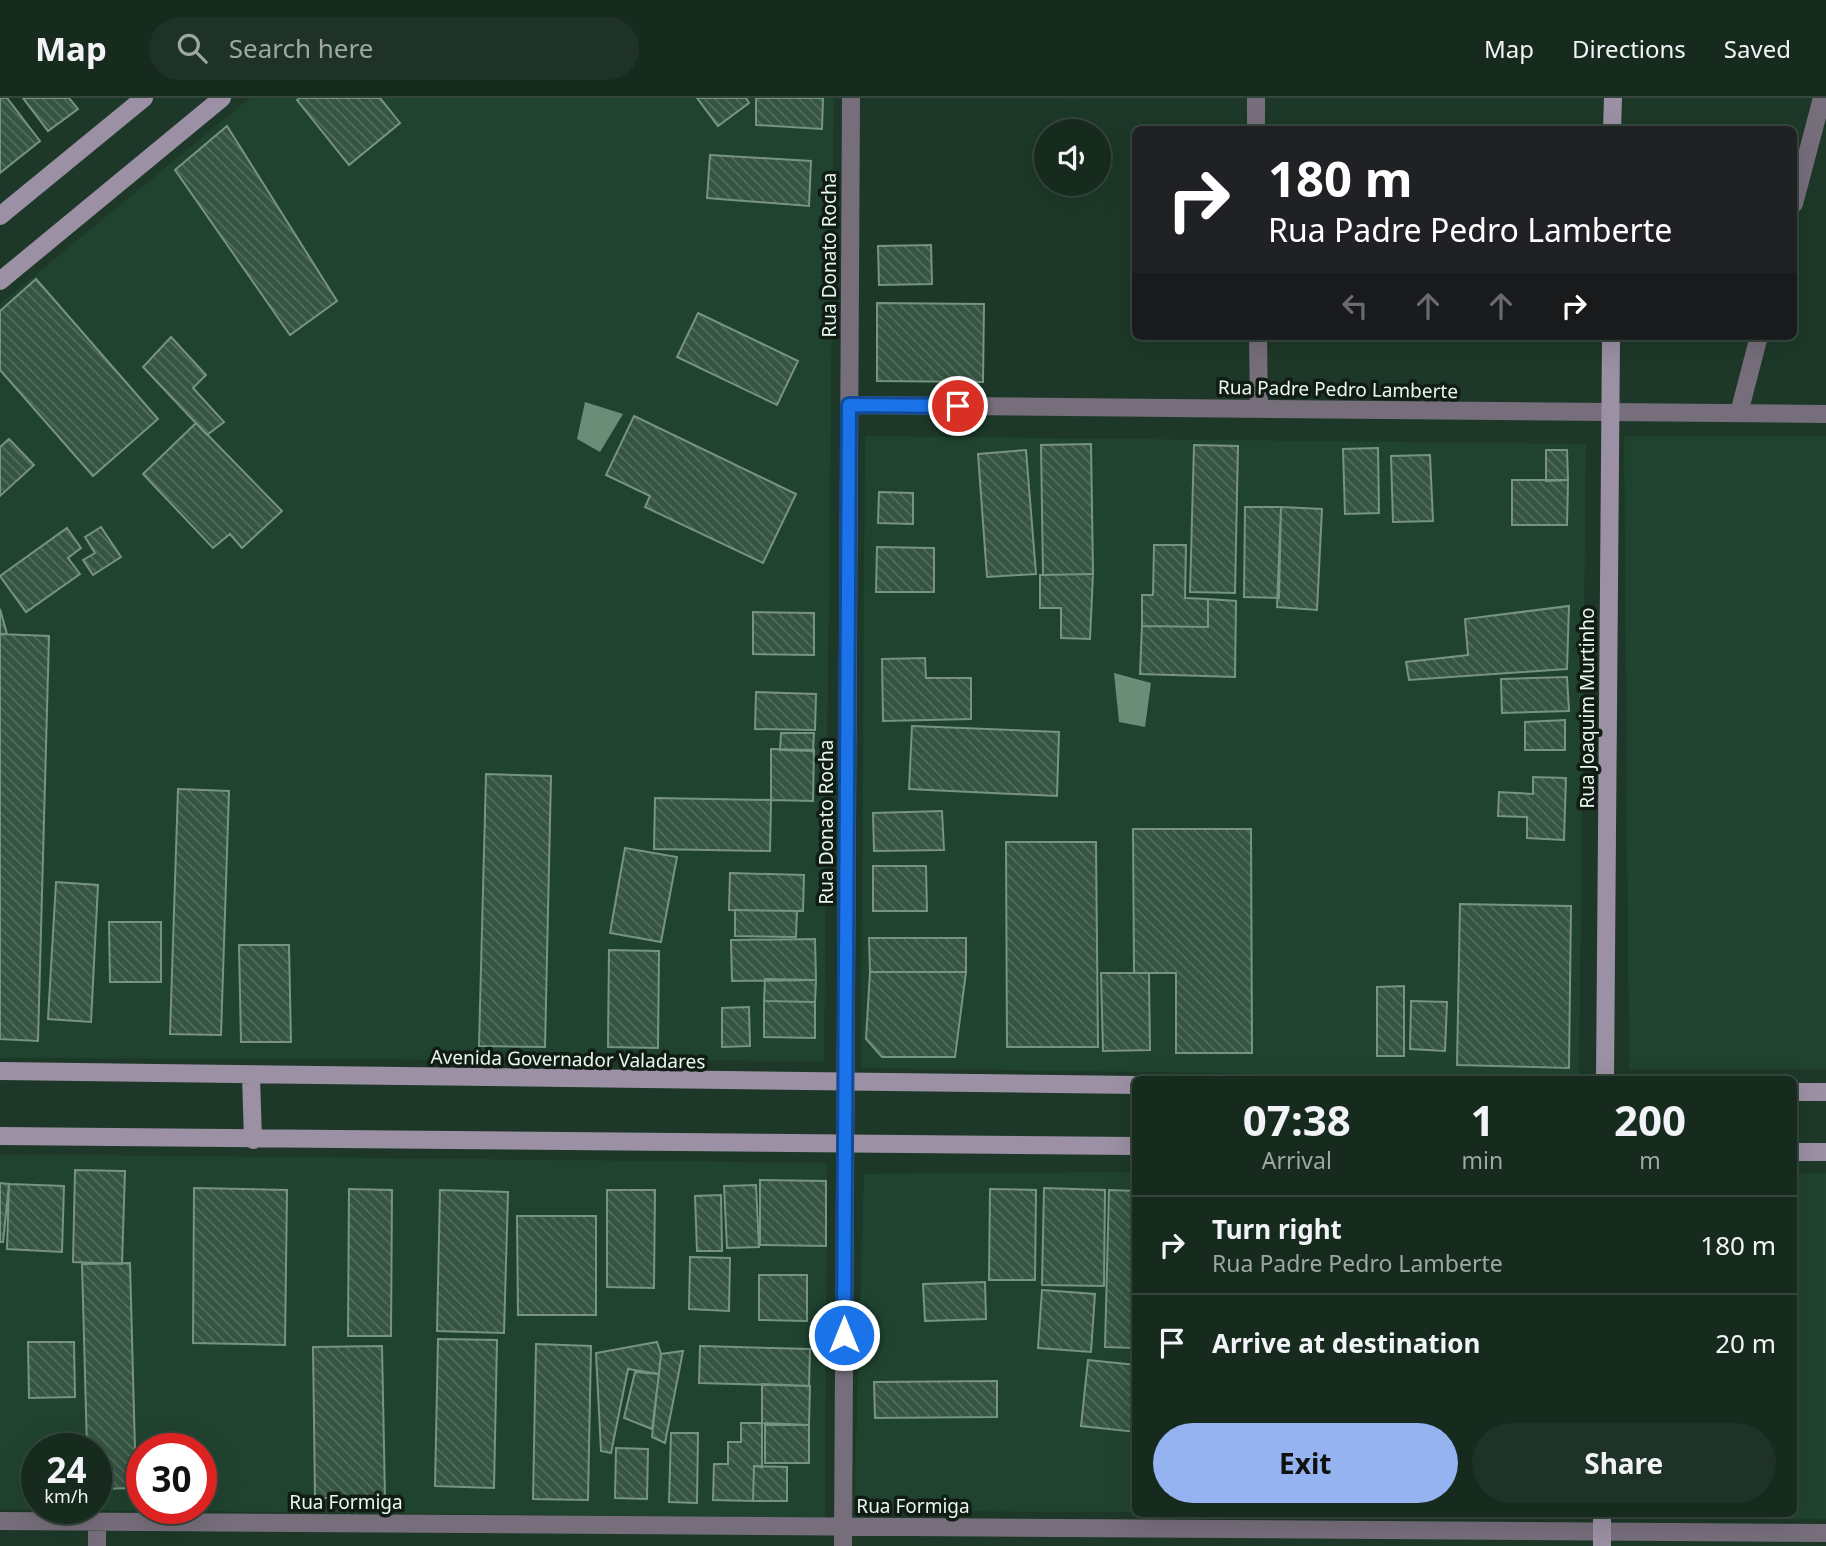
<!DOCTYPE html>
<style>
:root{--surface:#162a1e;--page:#1f3227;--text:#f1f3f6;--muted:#9ea7a4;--line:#35463c;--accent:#95b2f1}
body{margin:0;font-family:"Noto Sans",sans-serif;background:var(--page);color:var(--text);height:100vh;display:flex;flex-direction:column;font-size:26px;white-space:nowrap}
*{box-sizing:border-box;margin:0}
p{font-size:23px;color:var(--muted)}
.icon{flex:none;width:38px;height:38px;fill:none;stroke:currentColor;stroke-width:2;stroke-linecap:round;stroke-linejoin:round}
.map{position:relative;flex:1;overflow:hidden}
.sheet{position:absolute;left:1132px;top:978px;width:665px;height:441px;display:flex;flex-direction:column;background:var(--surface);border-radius:10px;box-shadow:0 7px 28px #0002,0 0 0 2px var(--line)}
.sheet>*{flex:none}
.banner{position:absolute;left:1132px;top:28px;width:665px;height:214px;border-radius:10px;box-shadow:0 7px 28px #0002,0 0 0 2px var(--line);background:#202124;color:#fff;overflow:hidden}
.buttons{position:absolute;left:1034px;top:21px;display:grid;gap:14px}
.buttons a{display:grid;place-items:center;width:77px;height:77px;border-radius:50%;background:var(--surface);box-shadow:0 7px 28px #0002,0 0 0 2px var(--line);font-size:35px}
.speed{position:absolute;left:21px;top:1335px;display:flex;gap:14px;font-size:35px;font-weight:700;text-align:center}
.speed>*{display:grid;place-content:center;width:91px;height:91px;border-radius:50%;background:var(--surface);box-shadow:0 7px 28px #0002,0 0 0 2px var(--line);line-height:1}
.speed small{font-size:18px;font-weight:400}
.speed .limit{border:10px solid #d22;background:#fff;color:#111}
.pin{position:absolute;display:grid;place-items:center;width:60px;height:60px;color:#fff;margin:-30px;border:4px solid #fff;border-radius:50%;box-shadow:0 2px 7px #0007}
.me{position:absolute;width:77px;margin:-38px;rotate:0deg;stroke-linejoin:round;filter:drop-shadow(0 0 5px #0008)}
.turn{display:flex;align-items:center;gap:24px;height:147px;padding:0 21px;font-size:32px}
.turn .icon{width:91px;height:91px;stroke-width:2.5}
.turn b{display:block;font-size:49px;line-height:60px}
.lanes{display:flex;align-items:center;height:66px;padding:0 21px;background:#0003;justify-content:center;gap:35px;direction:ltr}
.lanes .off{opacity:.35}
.eta{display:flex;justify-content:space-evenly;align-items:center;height:119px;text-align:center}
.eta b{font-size:42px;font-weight:700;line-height:49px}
.cta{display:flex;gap:14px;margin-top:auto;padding:14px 21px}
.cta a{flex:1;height:80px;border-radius:42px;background:var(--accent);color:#111;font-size:28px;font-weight:700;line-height:80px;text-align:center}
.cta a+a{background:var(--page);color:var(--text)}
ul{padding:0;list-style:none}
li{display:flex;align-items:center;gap:21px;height:98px;padding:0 21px;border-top:2px solid var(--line)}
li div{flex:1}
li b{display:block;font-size:26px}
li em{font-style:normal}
header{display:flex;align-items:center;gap:42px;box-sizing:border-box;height:98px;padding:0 35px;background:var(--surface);border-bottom:2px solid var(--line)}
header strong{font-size:33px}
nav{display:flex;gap:38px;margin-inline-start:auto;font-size:24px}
.search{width:490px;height:63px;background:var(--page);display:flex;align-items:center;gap:18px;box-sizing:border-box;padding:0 24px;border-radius:38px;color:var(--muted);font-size:26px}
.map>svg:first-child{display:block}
.built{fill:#20432f;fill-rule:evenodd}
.water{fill:#6b8c77}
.building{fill:url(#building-back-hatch);stroke:#769481;stroke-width:2}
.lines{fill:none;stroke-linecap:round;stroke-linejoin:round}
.street{stroke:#766e7b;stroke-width:18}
.secondary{stroke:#9c90a4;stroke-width:18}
.route-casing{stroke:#114b97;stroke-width:18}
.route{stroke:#1a73e8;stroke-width:12}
.labels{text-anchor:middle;stroke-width:7;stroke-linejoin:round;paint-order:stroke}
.street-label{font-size:19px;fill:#e8f8ee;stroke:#111c15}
</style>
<header>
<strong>Map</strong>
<div class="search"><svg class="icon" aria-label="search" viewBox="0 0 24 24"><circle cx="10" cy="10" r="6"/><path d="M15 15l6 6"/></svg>Search here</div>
<nav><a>Map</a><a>Directions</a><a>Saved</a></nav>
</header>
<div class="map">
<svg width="1826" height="1448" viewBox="0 0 1826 1448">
<defs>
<pattern id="building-back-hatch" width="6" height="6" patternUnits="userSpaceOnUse" patternTransform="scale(1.75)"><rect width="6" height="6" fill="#365442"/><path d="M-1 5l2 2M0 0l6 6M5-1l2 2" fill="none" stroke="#536d5e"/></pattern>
</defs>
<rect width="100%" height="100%" fill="#1d3828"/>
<!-- built -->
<path class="built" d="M250,0H834L824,963L0,960V206Z
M865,338L1586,346L1579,980L861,970Z
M1624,338H1826V971H1629Z
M0,1056L827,1065L825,1420L0,1411ZM37,1351H96V1410H37ZM142,1351H201V1410H142Z
M1136,1074V1414L854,1413L864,1076Z
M1826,1075V1421H1624V1416H1794V1076Z"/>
<!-- water -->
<path class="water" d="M585,304L623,316L600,354L577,341Z
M1114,575L1151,585L1145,629L1119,624Z"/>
<!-- building -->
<path class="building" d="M0,0H7L40,43L0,75Z
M23,0H69L78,11L48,33Z
M300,0H380L400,25L349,67L297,2Z
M697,0H746L749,5L718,28Z
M756,0H823L822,31L756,27Z
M227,28L337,203L290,237L175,72Z
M710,57L811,63L809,108L707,100Z
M931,147L932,186L879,187L878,148Z
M36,181L158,321L93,378L0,272V213Z
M877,205L984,206L983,284L877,283Z
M698,215L798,263L777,307L677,259Z
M171,239L206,277L193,290L224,324L207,337L143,269Z
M634,318L796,396L763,465L645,409L650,398L606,377Z
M196,325L282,413L242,450L230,436L213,450L143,376Z
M9,341L34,367L0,398V349Z
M1091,346L1093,476L1043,477L1041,347Z
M1194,347L1238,348L1235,495L1190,494Z
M1378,350L1379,415L1345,416L1343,351Z
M1026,352L1036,476L987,479L978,356Z
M1546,352H1567L1568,382L1546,383Z
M1430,357L1433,423L1393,424L1391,358Z
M1512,382H1568L1567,427H1512Z
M879,394L913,395V426L878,425Z
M1245,409H1281L1279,500L1244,499Z
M1281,409L1322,411L1317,512L1277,509Z
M101,429L121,459L93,477L83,462L95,455L85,439Z
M67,430L81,450L68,460L80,476L26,514L0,478Z
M1154,447H1186L1185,500L1208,501V529L1142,528V497H1153Z
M877,449L934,450V494H876Z
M1093,476L1090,541L1061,540V510H1040V477Z
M1208,501L1236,503L1235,579L1140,576L1142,528L1208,529Z
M1569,508L1567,571L1409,582L1406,564L1468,557L1465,521Z
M0,511L7,536H0Z
M753,514L814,515V557L753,556Z
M0,536L49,538L38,943L0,941Z
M925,560L926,580H971V621L883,623L882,561Z
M1567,579L1569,613L1502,615L1501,581Z
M756,594L816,596L815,632L755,631Z
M1565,622V652H1525V624Z
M912,628L1059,634L1057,698L909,691Z
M781,635H814L813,653L780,652Z
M771,651L814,652L813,703L771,702Z
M486,676L551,678L545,949L479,948Z
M1533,679L1566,680L1564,742L1527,740V719L1498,718L1499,694L1533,696Z
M178,691L229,693L221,937L170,936Z
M655,700L771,702L770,753L654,751Z
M942,713L944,752L874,753L873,715Z
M1133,731H1251L1252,955H1176V875H1134Z
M1006,744H1096L1098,949H1007Z
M625,750L677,759L661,844L610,835Z
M873,768H926L927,813H873Z
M730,775L804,777L803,813L729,812Z
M56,784L98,787L91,924L48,921Z
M1460,806L1571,808L1569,970L1457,967Z
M735,812L797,813L796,839L735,838Z
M109,824H161V884H110Z
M869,840H966V874H870Z
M815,841L816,882L732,883L731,842Z
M239,847H289L291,944H241Z
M609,852L659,853L658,950L608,949Z
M870,874H966L955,959H882L866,941Z
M1101,875H1149L1150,952L1103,953Z
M765,881L816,882L815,904L764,903Z
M1404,888V958H1377V889Z
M764,903L815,904V940L764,939Z
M1411,903L1447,904L1445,953L1410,951Z
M749,909L750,948L722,949V910Z
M75,1072L125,1073L122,1166L73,1164Z
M760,1082L826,1083V1148L760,1147Z
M0,1085L9,1086L3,1144H0Z
M9,1086L64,1088L62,1154L7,1151Z
M756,1087L759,1149L727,1150L724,1088Z
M194,1090L287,1092L285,1247L193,1245Z
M1044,1090L1105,1092L1104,1188L1042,1187Z
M349,1091L392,1092L391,1238H348Z
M990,1091L1036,1092L1035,1182H989Z
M440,1092L508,1094L504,1235L437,1233Z
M607,1092H655L654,1190L607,1189Z
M1109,1092L1136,1093V1250L1105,1249Z
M721,1097L722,1153H697L695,1098Z
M517,1118H596V1217H518Z
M690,1159L730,1160L729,1213L689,1211Z
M130,1165L136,1390L96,1391V1351H87L82,1166Z
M759,1177H807V1223L759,1222Z
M985,1184L986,1221L925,1223L923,1186Z
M1042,1192L1095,1196L1091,1254L1038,1250Z
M438,1241L497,1242L494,1390L435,1388Z
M28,1244H74L75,1299L29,1300Z
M657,1244L661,1256L659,1276L628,1271L611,1355L601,1353L596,1255Z
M536,1246L591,1248L588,1402L533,1401Z
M382,1248L385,1400H315L313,1249Z
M700,1248L810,1251L809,1288L699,1285Z
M683,1253L665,1345L652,1339L661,1256Z
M1088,1262L1136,1267V1334L1081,1328Z
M635,1274L659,1276L652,1331L624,1320Z
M997,1283V1319L875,1320L874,1284Z
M762,1286L810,1288L809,1327L762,1325Z
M741,1325H762V1369L754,1368L753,1403L713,1402L714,1366H728V1344H741Z
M765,1327H809V1365H765Z
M671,1335H698L697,1405L669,1404Z
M616,1350L648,1351L647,1401L615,1400Z
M754,1368L787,1369V1403H753Z"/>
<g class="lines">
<!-- street -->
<path class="street" d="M1256,0V32
M1794,106L1822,0
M1258,238L1259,311
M849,307L1826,316
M1739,315L1759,238
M0,1423L1826,1435
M97,1448V1424
M843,1448L851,0"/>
<!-- secondary -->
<path class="secondary" d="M1612,32L1613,0
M0,118L144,0
M0,183L222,0
M0,973L1136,987
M251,978L253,1042
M1605,982L1611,238
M1794,994H1826
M0,1038L1136,1048
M1794,1054H1826
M1602,1448V1416"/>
</g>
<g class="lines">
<!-- route casing -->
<g class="route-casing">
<path id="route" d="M844,1237L849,307L958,308"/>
</g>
<!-- route -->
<use href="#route" class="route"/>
</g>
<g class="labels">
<!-- street labels -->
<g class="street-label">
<text transform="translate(829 157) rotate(-90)" y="7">Rua Donato Rocha</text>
<text transform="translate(1338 291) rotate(1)" y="7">Rua Padre Pedro Lamberte</text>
<text transform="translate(1587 610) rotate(-90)" y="7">Rua Joaquim Murtinho</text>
<text transform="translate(826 724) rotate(-90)" y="7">Rua Donato Rocha</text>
<text transform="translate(568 961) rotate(1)" y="7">Avenida Governador Valadares</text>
<text x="346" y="1411">Rua Formiga</text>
<text x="913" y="1415">Rua Formiga</text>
</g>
</g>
</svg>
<div class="buttons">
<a><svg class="icon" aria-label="sound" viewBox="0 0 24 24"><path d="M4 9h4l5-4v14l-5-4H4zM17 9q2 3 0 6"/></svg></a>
</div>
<div class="speed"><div>24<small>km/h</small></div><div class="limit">30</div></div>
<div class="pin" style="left:958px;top:308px;background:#d93025"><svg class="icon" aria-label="arrive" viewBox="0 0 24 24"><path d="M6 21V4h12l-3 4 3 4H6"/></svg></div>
<svg class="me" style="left:844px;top:1237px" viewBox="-20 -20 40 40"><circle r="17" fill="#1a73e8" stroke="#fff" stroke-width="3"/><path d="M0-11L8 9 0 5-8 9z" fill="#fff"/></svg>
<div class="banner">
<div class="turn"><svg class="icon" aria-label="right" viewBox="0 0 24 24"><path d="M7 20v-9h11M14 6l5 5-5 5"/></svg><div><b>180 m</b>Rua Padre Pedro Lamberte</div></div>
<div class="lanes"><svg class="icon off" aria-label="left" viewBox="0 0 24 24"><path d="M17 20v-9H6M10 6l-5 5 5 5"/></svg><svg class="icon off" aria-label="ahead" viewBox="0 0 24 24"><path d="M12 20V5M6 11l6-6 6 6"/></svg><svg class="icon off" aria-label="ahead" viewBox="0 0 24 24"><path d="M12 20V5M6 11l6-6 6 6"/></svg><svg class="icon" aria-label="right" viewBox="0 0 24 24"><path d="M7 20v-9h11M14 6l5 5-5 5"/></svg></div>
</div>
<section class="sheet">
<div class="eta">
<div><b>07:38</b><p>Arrival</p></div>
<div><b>1</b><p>min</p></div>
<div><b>200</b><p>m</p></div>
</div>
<ul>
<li><svg class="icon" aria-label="right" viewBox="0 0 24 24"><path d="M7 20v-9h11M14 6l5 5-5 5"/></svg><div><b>Turn right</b><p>Rua Padre Pedro Lamberte</p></div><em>180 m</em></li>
<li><svg class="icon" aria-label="arrive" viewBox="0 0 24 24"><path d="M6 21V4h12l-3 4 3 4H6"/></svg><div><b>Arrive at destination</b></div><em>20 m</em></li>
</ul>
<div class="cta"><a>Exit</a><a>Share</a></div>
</section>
</div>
